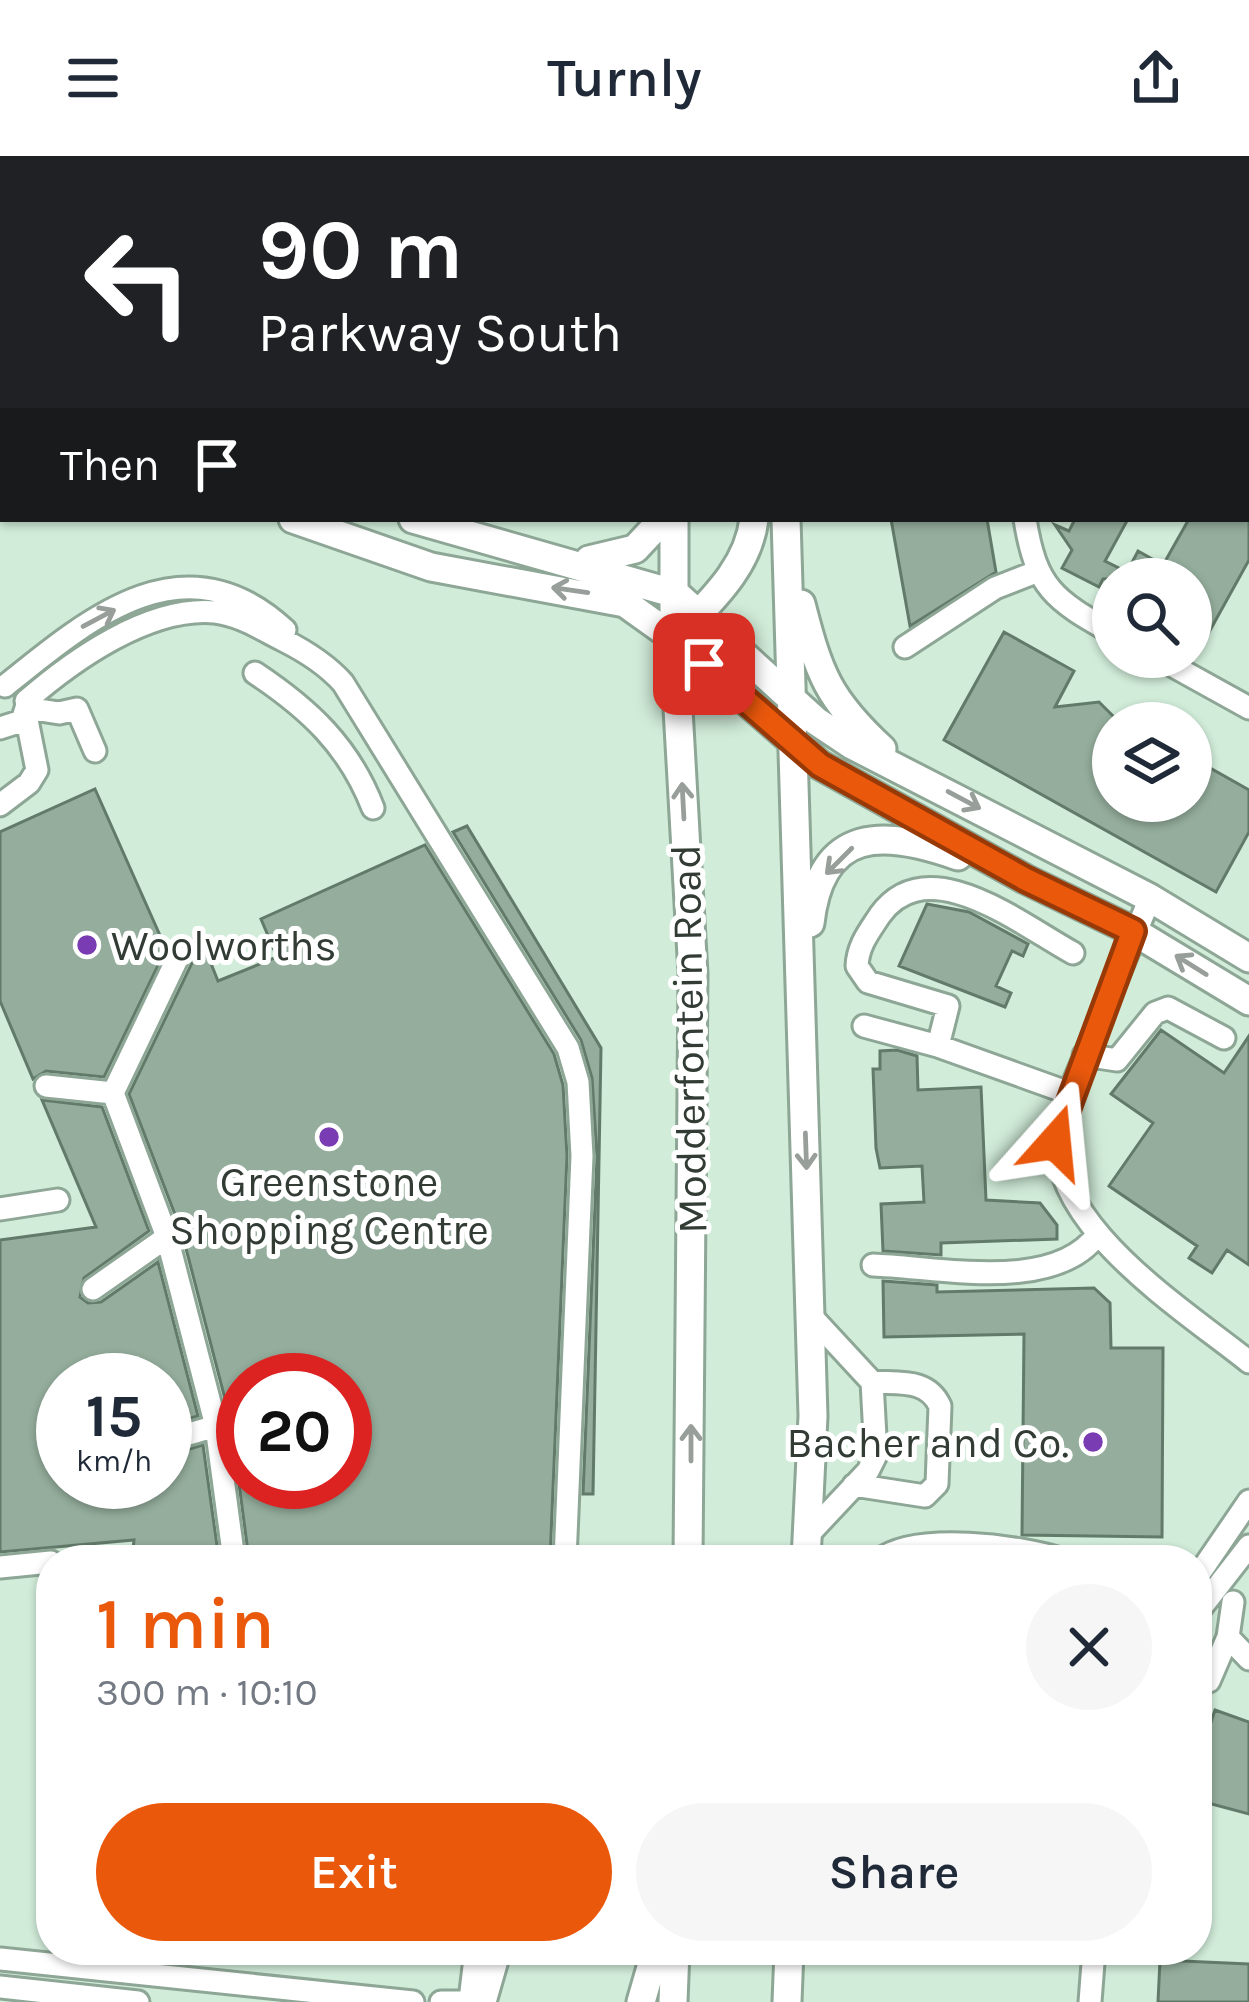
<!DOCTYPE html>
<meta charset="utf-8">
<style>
:root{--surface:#fff;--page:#f6f6f7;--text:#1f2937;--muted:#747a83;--accent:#ea580c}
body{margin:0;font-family:Karla,sans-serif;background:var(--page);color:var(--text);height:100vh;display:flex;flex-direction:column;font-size:45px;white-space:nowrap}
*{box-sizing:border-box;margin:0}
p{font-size:39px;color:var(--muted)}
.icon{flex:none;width:66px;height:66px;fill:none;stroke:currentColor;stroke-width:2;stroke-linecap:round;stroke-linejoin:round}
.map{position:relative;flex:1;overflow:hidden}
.side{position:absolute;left:36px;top:1389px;width:1176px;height:420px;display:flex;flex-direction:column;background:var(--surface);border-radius:48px;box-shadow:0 3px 9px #0004}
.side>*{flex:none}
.banner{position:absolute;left:0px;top:0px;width:1251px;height:366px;box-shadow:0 3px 9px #0004;background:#202124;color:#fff;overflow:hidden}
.controls{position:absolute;left:1092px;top:402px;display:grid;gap:24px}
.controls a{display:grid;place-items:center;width:120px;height:120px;border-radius:50%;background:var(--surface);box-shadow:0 3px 9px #0004;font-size:60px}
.speed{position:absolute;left:36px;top:1197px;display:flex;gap:24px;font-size:60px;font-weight:700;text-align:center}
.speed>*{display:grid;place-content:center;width:156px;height:156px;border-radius:50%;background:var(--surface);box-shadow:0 3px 9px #0004;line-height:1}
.speed small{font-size:30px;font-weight:400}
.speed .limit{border:18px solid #d22;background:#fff;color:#111}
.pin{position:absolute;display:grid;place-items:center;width:102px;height:102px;color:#fff;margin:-51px;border-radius:24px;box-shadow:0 6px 18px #0006}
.me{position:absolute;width:132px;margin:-66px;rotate:18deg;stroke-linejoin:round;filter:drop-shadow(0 0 9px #0008)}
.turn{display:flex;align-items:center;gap:42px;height:252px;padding:0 60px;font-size:54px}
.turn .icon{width:156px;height:156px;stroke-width:2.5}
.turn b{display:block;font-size:84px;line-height:102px}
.then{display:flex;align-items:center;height:114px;padding:0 60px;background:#0003;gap:24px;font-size:45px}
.round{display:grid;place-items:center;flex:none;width:126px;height:126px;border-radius:63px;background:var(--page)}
.head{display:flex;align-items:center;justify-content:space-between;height:204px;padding:0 60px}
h1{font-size:72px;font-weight:600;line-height:90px;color:var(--accent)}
.button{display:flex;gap:24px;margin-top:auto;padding:24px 60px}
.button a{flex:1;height:138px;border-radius:72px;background:var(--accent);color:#fff;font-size:48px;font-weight:600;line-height:138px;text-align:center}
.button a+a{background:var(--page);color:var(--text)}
header{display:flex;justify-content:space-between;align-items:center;height:156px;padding:0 60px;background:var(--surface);font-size:54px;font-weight:600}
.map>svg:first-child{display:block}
.building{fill:#94ad9c;stroke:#627a69;stroke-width:3;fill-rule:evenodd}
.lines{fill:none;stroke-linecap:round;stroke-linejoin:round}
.minor-casing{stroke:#8da695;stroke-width:27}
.major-casing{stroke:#8da695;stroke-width:33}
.highway-casing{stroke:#8da695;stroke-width:39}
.minor{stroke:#fff;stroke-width:21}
.major{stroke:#fff;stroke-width:27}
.highway{stroke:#fff;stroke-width:33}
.oneway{stroke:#989e9a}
.route-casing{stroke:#983908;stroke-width:30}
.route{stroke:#ea580c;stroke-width:21}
.poi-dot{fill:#7a3cb2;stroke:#fff;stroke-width:4.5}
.labels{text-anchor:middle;stroke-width:10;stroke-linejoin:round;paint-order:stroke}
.poi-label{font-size:42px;fill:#323c35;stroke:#fff;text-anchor:start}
.street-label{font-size:42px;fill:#323c35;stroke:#fff}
</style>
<header><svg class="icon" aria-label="menu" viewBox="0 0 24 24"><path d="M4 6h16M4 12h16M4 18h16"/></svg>Turnly<svg class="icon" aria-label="share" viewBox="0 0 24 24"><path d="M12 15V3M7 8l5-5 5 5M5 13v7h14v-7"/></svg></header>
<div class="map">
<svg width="1249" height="1846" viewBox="0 0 1249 1846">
<rect width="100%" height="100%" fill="#d1ecd9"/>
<!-- building -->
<path class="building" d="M891,363H987L996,416L910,470Z
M1075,363H1128L1105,405L1127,416L1138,395L1163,409L1189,363H1249V404L1203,487L1191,481V423H1103L1099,431L1062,412L1072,394L1055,369L1069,375Z
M1004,476L1074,515L1055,551L1099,546L1120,567H1113V645H1191V614L1198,617L1203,608L1249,634V676L1216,736L944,584Z
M95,633L166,793L104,921L46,915L33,923L0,845V676Z
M467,670L601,892L593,1338H583L597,1001L592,922L581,884L453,676Z
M425,689L554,898L563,929L567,1000L550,1404H249L231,1266L182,1077L129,938L192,807L191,794L184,787L200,780L218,825L277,801L261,763ZM243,1224H345V1326H243Z
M927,748L969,756L1028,788L1023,800L1012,795L996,830L1011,837L1005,851L899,810Z
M1161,874L1224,917L1249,880V1109L1227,1094L1212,1117L1189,1102L1197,1090L1109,1030L1153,967L1111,938Z
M897,894L917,900L918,934L981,931L986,1044L1040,1047L1057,1069V1083L941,1087V1099L883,1095L881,1048L924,1046L922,1010L880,1012L876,992L873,913H880V895Z
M42,944L102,951L149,1075L84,1122L80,1141L88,1147L101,1146L158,1106L198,1260L165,1269V1224H63V1326H165V1300L203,1289L219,1404H132L134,1384L0,1396V1084L96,1071Z
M883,1125L937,1129V1136L1094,1132L1110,1147L1111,1192H1163L1162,1381L1022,1379L1024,1178L884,1181Z
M1215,1554L1249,1566V1658L1197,1644V1608Z
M1160,1804L1249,1808V1846H1158Z"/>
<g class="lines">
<!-- minor casing -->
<g class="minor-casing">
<path id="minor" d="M865,0V3
M1032,3V0
M1248,267L1249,268
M0,283L3,279
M0,331L3,327
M1025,363C1036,432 1054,444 1113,477
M905,491L995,432L1036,416
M1157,501L1249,552
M255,517C309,553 349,590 373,652
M5,530C90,461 185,381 285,474
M26,545C73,504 149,450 215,456C240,459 261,473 283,484C305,495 327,509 343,527L568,892L578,926L582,1000L565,1404
M27,552L59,557L77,553L95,595
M0,572L22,565L27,549
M0,649L29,627L37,614L26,559
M1150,742L1060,960C1033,1060 1182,1152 1249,1206
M178,801L113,937L167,1081L216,1270L234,1404
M864,870L938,890L1069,937
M938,890L948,850L868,826L857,810C858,789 869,776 880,759C928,693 1020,768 1073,797
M1084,899L1117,904L1155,857L1168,852L1224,882
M46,930L113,937
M0,1053L58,1044
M873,1109C939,1111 1054,1138 1098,1078
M93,1133L167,1081
M165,1285L216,1270
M854,1329L925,1340L937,1328L940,1250C927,1222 899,1228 872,1226
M807,1380L868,1315L876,1299L872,1226L810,1159
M880,1404C915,1376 1021,1390 1063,1404
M0,1411L51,1406
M1197,1421L1249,1345
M1233,1446L1228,1481L1249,1503
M1197,1457L1249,1390
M1209,1525L1228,1481
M0,1803L413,1846
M0,1831L138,1846
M470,1844L476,1794
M441,1846H475
M485,1846L500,1794
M1090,1846L1094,1794"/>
</g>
<!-- major casing -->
<g class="major-casing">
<path id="major" d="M668,0V3
M768,0V3
M0,144L3,146
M0,187L3,189
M293,363L431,411L625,447L674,482L820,609L1025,723L1133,775L1249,845
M413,363L676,438L816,565L852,589L1150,742L1249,802
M674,363V482L693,818L688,1404
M786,363L813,1260L806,1404
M589,404L635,393L663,363
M801,448C819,518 828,543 882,593
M688,469C717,439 749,407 754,363
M810,767C821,669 885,674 958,700
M641,1846L656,1794
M673,1846L675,1794
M787,1846L789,1794"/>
</g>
<!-- highway casing -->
<g class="highway-casing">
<path id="highway" d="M625,0L627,3"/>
</g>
<!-- minor -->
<use href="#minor" class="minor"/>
<!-- major -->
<use href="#major" class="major"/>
<!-- highway -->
<use href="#highway" class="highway"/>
</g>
<!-- one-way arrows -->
<defs><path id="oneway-shaft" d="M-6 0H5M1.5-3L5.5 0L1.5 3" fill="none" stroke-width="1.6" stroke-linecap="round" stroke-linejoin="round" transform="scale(3)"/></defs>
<g class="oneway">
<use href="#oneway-shaft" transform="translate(570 434) rotate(-172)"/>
<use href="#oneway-shaft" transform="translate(99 462) rotate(-28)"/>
<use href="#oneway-shaft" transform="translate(964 644) rotate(28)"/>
<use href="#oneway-shaft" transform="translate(683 645) rotate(-93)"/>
<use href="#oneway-shaft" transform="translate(839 705) rotate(135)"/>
<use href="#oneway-shaft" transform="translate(1191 809) rotate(-148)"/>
<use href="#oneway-shaft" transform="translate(806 995) rotate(88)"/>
<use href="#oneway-shaft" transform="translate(691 1287) rotate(-90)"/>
</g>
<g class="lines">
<!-- route casing -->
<g class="route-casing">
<path id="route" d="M704,508L820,609L1025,723L1133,775L1055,986"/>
</g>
<!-- route -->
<use href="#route" class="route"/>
</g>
<!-- markers -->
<g class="poi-dot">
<circle cx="87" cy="789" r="12"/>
<circle cx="329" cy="981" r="12"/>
<circle cx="1093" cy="1286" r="12"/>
</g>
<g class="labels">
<!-- poi labels -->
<g class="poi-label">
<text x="111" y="804">Woolworths</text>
<text x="329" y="1040" text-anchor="middle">Greenstone<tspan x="329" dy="48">Shopping Centre</tspan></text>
<text x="1069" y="1301" text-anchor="end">Bacher and Co.</text>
</g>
<!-- street labels -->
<g class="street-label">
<text transform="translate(688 883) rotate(-91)" y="15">Modderfontein Road</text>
</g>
</g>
</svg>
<div class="controls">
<a><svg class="icon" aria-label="search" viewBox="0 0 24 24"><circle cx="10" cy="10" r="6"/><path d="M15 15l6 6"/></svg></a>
<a><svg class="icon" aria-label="layers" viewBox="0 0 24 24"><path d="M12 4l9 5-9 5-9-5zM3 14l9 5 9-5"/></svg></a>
</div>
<div class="speed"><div>15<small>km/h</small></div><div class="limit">20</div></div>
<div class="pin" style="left:704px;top:508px;background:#d93025"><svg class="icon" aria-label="arrive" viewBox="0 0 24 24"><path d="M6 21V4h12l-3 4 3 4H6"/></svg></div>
<svg class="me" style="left:1055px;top:986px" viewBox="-20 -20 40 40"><path d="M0-17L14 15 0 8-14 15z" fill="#ea580c" stroke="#fff" stroke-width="4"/></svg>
<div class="banner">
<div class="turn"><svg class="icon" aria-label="left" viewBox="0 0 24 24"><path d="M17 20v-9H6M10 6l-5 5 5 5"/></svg><div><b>90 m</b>Parkway South</div></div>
<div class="then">Then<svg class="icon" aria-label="arrive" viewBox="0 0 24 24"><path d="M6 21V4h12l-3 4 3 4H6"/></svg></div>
</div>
<section class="side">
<div class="head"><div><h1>1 min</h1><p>300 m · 10:10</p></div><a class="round"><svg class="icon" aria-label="close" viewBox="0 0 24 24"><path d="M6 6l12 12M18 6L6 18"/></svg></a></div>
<div class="button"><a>Exit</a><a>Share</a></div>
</section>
</div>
